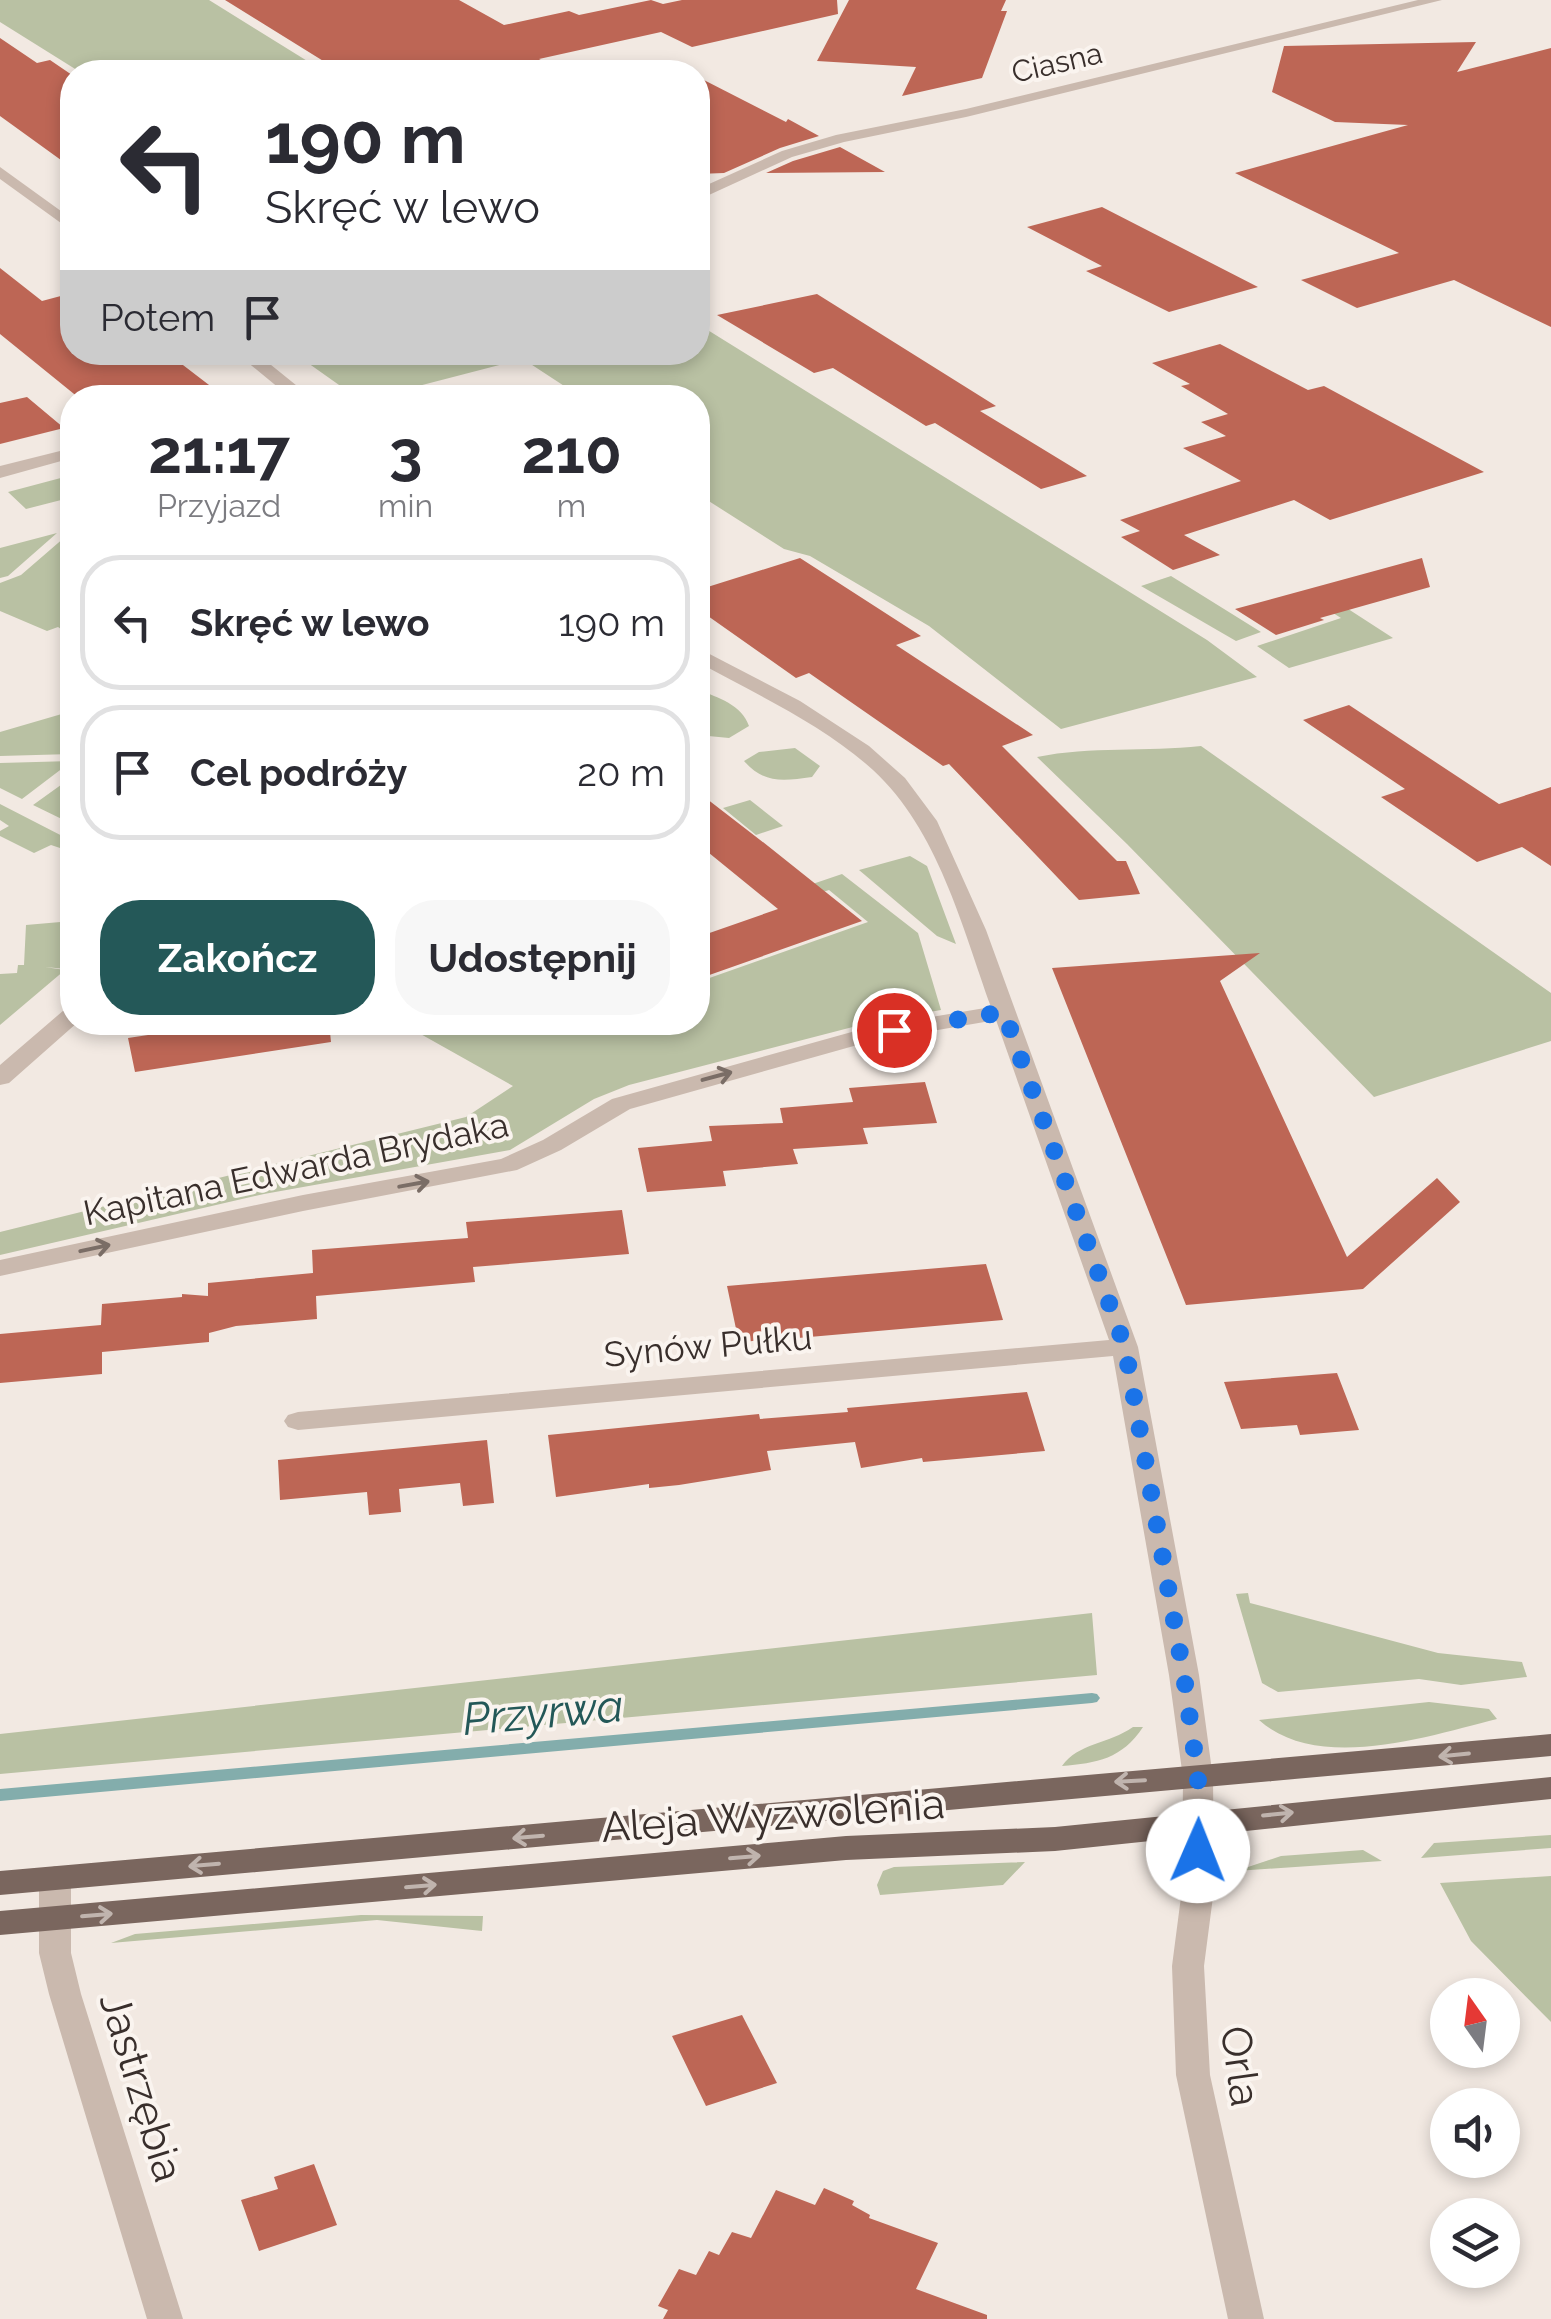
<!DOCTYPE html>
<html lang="pl">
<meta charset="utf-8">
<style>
:root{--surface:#fff;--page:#f7f7f7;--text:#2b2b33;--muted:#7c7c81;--line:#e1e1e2;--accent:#245858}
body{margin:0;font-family:Raleway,sans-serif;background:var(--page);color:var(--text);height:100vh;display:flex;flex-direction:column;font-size:38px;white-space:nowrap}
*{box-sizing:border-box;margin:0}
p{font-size:32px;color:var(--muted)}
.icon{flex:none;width:55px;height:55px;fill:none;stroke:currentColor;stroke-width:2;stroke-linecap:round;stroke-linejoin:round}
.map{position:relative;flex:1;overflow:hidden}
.panel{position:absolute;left:60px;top:385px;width:650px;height:650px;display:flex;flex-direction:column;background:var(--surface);border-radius:40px;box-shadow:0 5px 15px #0003}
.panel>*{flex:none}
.hud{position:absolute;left:60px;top:60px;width:650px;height:305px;border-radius:40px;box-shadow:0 5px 15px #0003;background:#fff;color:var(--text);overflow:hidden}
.needle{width:65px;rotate:346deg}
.buttons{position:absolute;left:1430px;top:1978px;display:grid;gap:20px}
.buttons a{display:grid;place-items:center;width:90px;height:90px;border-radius:50%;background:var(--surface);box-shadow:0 5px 15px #0003;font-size:50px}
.pin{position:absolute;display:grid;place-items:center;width:85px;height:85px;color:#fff;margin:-42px;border:5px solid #fff;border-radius:50%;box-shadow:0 2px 10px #0007}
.me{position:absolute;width:110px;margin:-55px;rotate:1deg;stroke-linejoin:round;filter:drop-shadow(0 0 8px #0008)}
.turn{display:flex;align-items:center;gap:35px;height:210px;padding:0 40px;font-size:45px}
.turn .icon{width:130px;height:130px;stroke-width:2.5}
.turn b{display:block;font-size:70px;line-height:85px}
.then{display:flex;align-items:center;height:95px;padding:0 40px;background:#0003;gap:20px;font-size:38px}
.eta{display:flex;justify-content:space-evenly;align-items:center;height:170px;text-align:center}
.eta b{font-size:60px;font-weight:700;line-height:70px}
.primary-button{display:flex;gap:20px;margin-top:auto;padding:20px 40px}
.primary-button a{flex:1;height:115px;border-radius:40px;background:var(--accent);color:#fff;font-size:40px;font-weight:700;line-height:115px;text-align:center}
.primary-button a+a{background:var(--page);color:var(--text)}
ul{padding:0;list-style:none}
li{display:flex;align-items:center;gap:30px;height:135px;margin:0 20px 15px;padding:0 20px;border:5px solid var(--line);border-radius:40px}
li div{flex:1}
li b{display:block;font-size:38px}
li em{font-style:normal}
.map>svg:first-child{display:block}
.green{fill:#b9c1a3}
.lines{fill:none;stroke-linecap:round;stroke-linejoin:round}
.stream{fill:#83adac;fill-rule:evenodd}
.building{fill:#bd6655}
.minor{fill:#cab9ae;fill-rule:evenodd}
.major{fill:#7a665e;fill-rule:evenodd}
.oneway{stroke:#7a6d66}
.oneway2{stroke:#c0b4ae}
.route{stroke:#1a73e8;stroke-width:18;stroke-dasharray:0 32.4}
.labels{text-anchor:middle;stroke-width:8;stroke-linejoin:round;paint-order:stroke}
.far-street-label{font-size:30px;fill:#392f2c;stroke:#faf4ef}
.street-label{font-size:35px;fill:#392f2c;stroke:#faf4ef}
.near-street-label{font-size:42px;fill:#392f2c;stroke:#faf4ef}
.near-water-label{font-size:45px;font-style:italic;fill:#245858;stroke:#faf4ef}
</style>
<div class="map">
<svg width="1551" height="2319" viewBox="0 0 1551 2319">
<rect width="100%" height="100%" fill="#f2e9e2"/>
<!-- green -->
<path class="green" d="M0,0H209L325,72H80L0,22Z
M698,324L1207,640L1257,677L1061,729L929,626L810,556L784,549L704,498L698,487V398L581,397L523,359L376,397H356L308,363L378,364L381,352H698Z
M72,475V505L65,499L26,509L8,492Z
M57,533L8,576L0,578V548Z
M65,537L72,544L70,635L58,627L47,631L0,611V583L21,575Z
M1171,576L1261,632L1236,641L1141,586Z
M1342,605L1393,638L1289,668L1257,646L1341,618L1322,606Z
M698,690C718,697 742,705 749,726L729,738L698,735Z
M72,711V754L0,756V732Z
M1201,746L1551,993V1041L1374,1097L1127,844L1037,757C1091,746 1146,752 1201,746Z
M795,748L820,766L812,777C783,781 764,784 744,761L759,752Z
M72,761L22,799L0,788V763Z
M72,777V824L33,805Z
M750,800L783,826L756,835L723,808Z
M0,804L72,841V842L60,848L51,845L34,853L0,836V831L9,826L0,820Z
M910,856L927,866L956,944L937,936L859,870Z
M842,874L918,933L941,1010L872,1022L629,1085L594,1099L510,1150L264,1194L0,1255V1232L466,1117L513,1086L401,1023L564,1022L569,1027L582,1022H698V982L868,922L829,890L802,899L792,891Z
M72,921V963L66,969L45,967L65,970L0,1025V974L17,973L18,965H24L26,925Z
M1248,1593L1250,1603L1438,1653L1522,1662L1527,1677L1461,1685L1419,1679L1278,1692L1262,1683L1236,1594Z
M1092,1613L1097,1675L0,1774V1734Z
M1429,1702L1489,1709L1497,1719C1429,1736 1318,1773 1259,1720Z
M1133,1727H1143C1122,1759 1097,1763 1062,1766C1078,1743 1109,1744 1133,1727Z
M1551,1835V1848L1421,1858L1434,1843Z
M1363,1850L1382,1861L1236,1871L1281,1856Z
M1025,1862L1003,1885L880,1895L877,1885L883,1871L894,1867Z
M1551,1876V2022L1471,1941L1440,1883Z
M361,1915L483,1916L482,1931L377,1920L111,1943L135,1934Z"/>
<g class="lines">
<!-- stream -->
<path class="stream" d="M1092,1693L1097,1694L1100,1698L1097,1702L1092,1703L0,1801V1789Z"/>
</g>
<!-- building -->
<path class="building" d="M225,0H459L504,25L569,11L579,15L651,0L663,4L682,0H837L838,14L692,47L661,32L539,59L562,72H341Z
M849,0H1006L1001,11H1007L982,78L902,96L916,67L817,61Z
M0,38L37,63L50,60L72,75V168L0,116Z
M1476,42L1457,72L1551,48V327L1454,280L1357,308L1301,280L1399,253L1235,173L1408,125L1335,122L1272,92L1284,46Z
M698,77L786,122L788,119L819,136L780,148L724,173L698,174Z
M840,147L885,172L766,173L793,161Z
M1102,207L1258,287L1169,312L1086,271L1102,266L1027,227Z
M0,268L42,301L72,293V352H166L226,398H79L0,334Z
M817,294L996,406L980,411L1087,476L1041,489L935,423L926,426L833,368L814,373L717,315Z
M1220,344L1308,390L1324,386L1484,472L1330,520L1294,500L1184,535L1220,555L1173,570L1121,537L1140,531L1120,520L1241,481L1183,448L1226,436L1201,422L1228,414L1181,386L1190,384L1152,363Z
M27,397L64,428L0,444V403Z
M800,558L921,636L896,645L1033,735L1002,746L1117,861H1126L1140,894L1079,900L949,764L943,766L809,673L796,678L698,609V590Z
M1422,558L1430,587L1320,618L1324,620L1276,635L1235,609Z
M1349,705L1499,804L1551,787V866L1522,847L1477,862L1381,797L1405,789L1303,720Z
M698,792L768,846L862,921L698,979V937L778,909L698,844Z
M1260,953L1220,981L1347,1257L1437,1178L1460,1202L1363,1289L1186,1305L1052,968Z
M145,1022H329L331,1042L135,1072L128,1038L148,1035Z
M925,1082L937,1123L863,1128L868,1144L793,1149L798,1164L723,1171L726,1186L647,1192L638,1148L712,1141L709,1126L783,1123L780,1108L853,1102L849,1088Z
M622,1210L629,1254L473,1267L475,1282L316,1296L317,1319L236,1326L209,1333V1342L102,1352V1374L0,1383V1334L101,1325L102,1304L182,1297V1294L208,1296V1283L313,1273L312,1250L468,1238L466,1222Z
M986,1264L1003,1320L798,1338V1334L739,1343L727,1286Z
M1337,1373L1359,1430L1300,1435L1297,1425L1241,1429L1224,1382Z
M1027,1392L1045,1451L923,1462L922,1458L861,1468L855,1442L767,1451L771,1470L679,1485L649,1488V1484L556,1497L548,1435L759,1414L760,1419L848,1412L847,1408Z
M487,1440L494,1503L463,1506L460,1483L399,1489L401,1512L369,1515L367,1492L280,1500L278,1460Z
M742,2015L777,2083L706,2106L672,2036Z
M314,2164L337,2225L259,2251L241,2200L278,2189L274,2177Z
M824,2188L854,2201L852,2205L870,2215L869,2218L938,2243L916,2289L987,2315V2319H663L668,2310L658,2306L679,2269L696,2275L709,2251L719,2255L732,2232L751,2238L776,2190L815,2205Z"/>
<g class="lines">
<!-- minor -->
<path class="minor" d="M1418,0H1442L966,117L844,142L792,157L698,200V189L782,151L836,135L966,109Z
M0,167L72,219V231L0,179Z
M235,352H255L312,398H291Z
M72,448V458L0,478V466Z
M698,648L800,701L869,746L905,778L937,821L986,930L1138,1347L1199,1675L1213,1778L1214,1889L1204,1966L1210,2075L1264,2319H1228L1176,2075L1172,1966L1182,1889L1183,1778L1169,1675L1113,1356L298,1430L288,1427L284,1421L288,1415L298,1412L1109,1340L996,1020L868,1042L630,1109L561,1150L517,1170L303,1211L0,1276V1260L303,1195L501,1159L543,1140L612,1099L866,1028L991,1007C962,926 938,830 873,770C822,724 757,695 698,662Z
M72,1008V1022H78L9,1083L0,1085V1065L64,1010Z
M55,1866L66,1870L71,1878V1953L81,1994L183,2319H147L49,1994L39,1953V1878L44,1870Z"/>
<!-- major -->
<path class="major" d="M1551,1734V1756L0,1895V1871Z
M1551,1777V1799L1055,1851L846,1860L0,1935V1911L846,1836L1055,1827Z"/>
</g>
<!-- one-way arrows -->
<defs><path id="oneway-shaft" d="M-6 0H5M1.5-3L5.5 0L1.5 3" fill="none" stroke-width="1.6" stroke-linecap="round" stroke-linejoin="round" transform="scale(2.5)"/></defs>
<g class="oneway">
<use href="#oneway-shaft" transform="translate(717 1076) rotate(-15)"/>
<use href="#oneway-shaft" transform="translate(414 1184) rotate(-10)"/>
<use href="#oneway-shaft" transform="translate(95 1248) rotate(-12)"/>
</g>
<g class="oneway2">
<use href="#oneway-shaft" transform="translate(1454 1755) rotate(174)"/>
<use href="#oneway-shaft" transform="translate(1130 1781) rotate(177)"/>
<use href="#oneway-shaft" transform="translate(1278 1814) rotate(-6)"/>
<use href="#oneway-shaft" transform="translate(528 1837) rotate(175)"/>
<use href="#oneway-shaft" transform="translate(745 1857) rotate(-5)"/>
<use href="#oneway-shaft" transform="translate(204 1865) rotate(175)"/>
<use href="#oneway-shaft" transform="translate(421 1886) rotate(-5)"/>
<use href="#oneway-shaft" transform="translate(97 1915) rotate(-5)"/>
</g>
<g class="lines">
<!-- route -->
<path class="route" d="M894,1030L1004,1012L1125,1347L1184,1676L1198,1778V1851"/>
</g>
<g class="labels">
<!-- far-street labels -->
<g class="far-street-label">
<text transform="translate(1057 63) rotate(-13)" y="10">Ciasna</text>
</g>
<!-- street labels -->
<g class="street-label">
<text transform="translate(296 1169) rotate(-12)" y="12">Kapitana Edwarda Brydaka</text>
<text transform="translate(708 1346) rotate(-5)" y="12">Synów Pułku</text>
</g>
<!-- near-street labels -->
<g class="near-street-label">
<text transform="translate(773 1815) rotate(-4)" y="15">Aleja Wyzwolenia</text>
<text transform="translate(1241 2066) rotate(82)" y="15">Orla</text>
<text transform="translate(142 2087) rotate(73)" y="15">Jastrzębia</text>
</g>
<!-- near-water labels -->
<g class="near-water-label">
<text transform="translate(543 1712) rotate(-5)" y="16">Przyrwa</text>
</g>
</g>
</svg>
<div class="buttons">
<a><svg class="needle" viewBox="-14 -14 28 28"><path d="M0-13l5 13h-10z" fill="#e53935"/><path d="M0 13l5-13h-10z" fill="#7c7c81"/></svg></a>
<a><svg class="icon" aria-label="sound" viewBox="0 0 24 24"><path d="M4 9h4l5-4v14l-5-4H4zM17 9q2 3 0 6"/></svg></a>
<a><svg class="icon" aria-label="layers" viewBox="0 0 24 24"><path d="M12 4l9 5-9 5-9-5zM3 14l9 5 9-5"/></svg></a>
</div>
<div class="pin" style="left:894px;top:1030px;background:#d93025"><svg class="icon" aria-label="arrive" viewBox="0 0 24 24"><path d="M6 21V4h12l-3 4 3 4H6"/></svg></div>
<svg class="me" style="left:1198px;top:1851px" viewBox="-20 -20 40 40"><circle r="19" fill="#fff"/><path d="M0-13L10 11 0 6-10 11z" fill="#1a73e8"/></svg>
<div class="hud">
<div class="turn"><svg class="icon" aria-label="left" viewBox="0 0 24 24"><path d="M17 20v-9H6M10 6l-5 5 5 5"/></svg><div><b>190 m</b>Skręć w lewo</div></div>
<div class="then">Potem<svg class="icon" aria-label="arrive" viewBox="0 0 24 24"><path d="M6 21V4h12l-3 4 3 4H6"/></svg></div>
</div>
<section class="panel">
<div class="eta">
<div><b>21:17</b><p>Przyjazd</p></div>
<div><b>3</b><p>min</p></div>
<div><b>210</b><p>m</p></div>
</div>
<ul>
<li><svg class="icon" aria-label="left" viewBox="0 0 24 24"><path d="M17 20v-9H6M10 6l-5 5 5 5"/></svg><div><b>Skręć w lewo</b></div><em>190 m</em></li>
<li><svg class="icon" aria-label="arrive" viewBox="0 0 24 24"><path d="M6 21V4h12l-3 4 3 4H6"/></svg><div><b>Cel podróży</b></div><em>20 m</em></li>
</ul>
<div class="primary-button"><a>Zakończ</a><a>Udostępnij</a></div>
</section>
</div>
